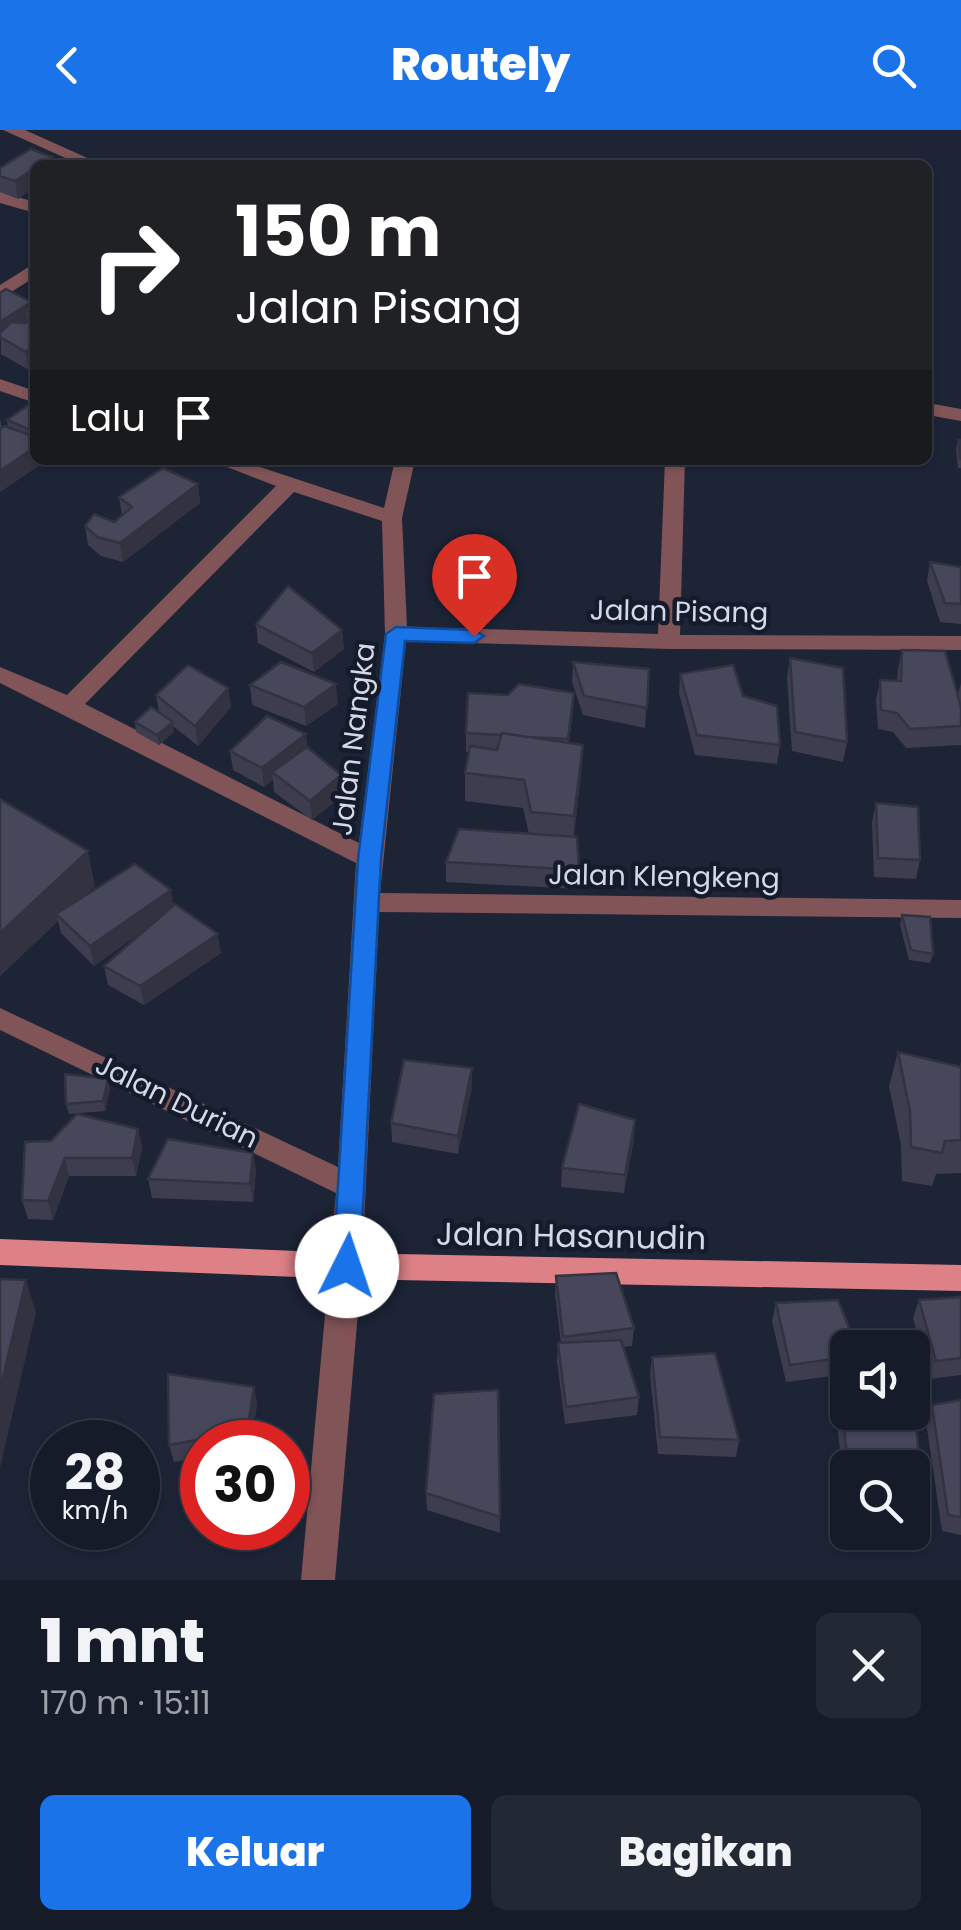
<!DOCTYPE html>
<html lang="id">
<meta charset="utf-8">
<style>
:root{--surface:#151b28;--page:#222834;--text:#f1f3f6;--muted:#9da1a8;--line:#343945;--accent:#1a73e8}
body{margin:0;font-family:Poppins,sans-serif;background:var(--page);color:var(--text);height:100vh;display:flex;flex-direction:column;font-size:38px;white-space:nowrap}
*{box-sizing:border-box;margin:0}
p{font-size:32px;color:var(--muted)}
.icon{flex:none;width:55px;height:55px;fill:none;stroke:currentColor;stroke-width:2;stroke-linecap:round;stroke-linejoin:round}
.map{position:relative;height:1450px;overflow:hidden}
.side{display:flex;flex-direction:column;background:var(--surface);flex:1}
.side>*{flex:none}
.hud{position:absolute;left:30px;top:30px;width:902px;height:305px;border-radius:15px;box-shadow:0 2px 8px #0004,0 0 0 2px var(--line);background:#202124;color:#fff;overflow:hidden}
.tools{position:absolute;left:830px;top:1200px;display:grid;gap:20px}
.tools a{display:grid;place-items:center;width:100px;height:100px;border-radius:15px;background:var(--surface);box-shadow:0 2px 8px #0004,0 0 0 2px var(--line);font-size:50px}
.speed{position:absolute;left:30px;top:1290px;display:flex;gap:20px;font-size:50px;font-weight:700;text-align:center}
.speed>*{display:grid;place-content:center;width:130px;height:130px;border-radius:50%;background:var(--surface);box-shadow:0 2px 8px #0004,0 0 0 2px var(--line);line-height:1}
.speed small{font-size:25px;font-weight:400}
.speed .limit{border:15px solid #d22;background:#fff;color:#111}
.pin{position:absolute;display:grid;place-items:center;width:85px;height:85px;color:#fff;margin:-102px -42px;border-radius:50% 50% 50% 0;rotate:-45deg;box-shadow:0 0 10px #0007}
.pin .icon{rotate:45deg}
.me{position:absolute;width:110px;margin:-55px;rotate:4deg;stroke-linejoin:round;filter:drop-shadow(0 0 8px #0008)}
.turn{display:flex;align-items:center;gap:35px;height:210px;padding:0 40px;font-size:45px}
.turn .icon{width:130px;height:130px;stroke-width:2.5}
.turn b{display:block;font-size:70px;line-height:85px}
.then{display:flex;align-items:center;height:95px;padding:0 40px;background:#0003;gap:20px;font-size:38px}
.round{display:grid;place-items:center;flex:none;width:105px;height:105px;border-radius:15px;background:var(--page)}
.head{display:flex;align-items:center;justify-content:space-between;height:170px;padding:0 40px}
h1{font-size:60px;font-weight:800;line-height:75px}
.action{display:flex;gap:20px;margin-top:auto;padding:20px 40px}
.action a{flex:1;height:115px;border-radius:15px;background:var(--accent);color:#fff;font-size:40px;font-weight:800;line-height:115px;text-align:center}
.action a+a{background:var(--page);color:var(--text)}
header{display:flex;justify-content:space-between;align-items:center;height:130px;padding:0 40px;background:var(--accent);color:#fff;font-size:45px;font-weight:800}
.map>svg:first-child{display:block}
.lines{fill:none;stroke-linecap:round;stroke-linejoin:round}
.minor{fill:#815457;fill-rule:evenodd}
.major{fill:#de8187;fill-rule:evenodd}
.wall{fill:#3d3d4f}
.shaded-wall{fill:#323240}
.building{fill:#47475c;stroke:#323240;stroke-width:2.5}
.route{fill:#1a73e8;stroke:#114b97;stroke-width:2.5}
.labels{text-anchor:middle;stroke-width:9;stroke-linejoin:round;paint-order:stroke}
.street-label{font-size:28px;fill:#d4d9e5;stroke:#131b2c}
.near-street-label{font-size:32px;fill:#d4d9e5;stroke:#131b2c}
</style>
<header><svg class="icon" aria-label="back" viewBox="0 0 24 24"><path d="M15 5l-7 7 7 7"/></svg>Routely<svg class="icon" aria-label="search" viewBox="0 0 24 24"><circle cx="10" cy="10" r="6"/><path d="M15 15l6 6"/></svg></header>
<div class="map">
<svg width="961" height="1450" viewBox="0 0 961 1450">
<rect width="100%" height="100%" fill="#1c2436"/>
<g class="lines">
<!-- minor -->
<path class="minor" d="M3,0H25L103,35H81Z
M0,62L35,72V83L0,73Z
M35,133V147L0,169V155Z
M0,249L35,261V273L0,261Z
M928,273L961,279V291L928,285Z
M209,330H239L384,378L395,330H415L402,388L407,497L658,504L665,330H685L680,505L961,506V520L669,519L406,511L380,763L961,770V788L379,782L362,1136L335,1450H301L336,1063L0,900V878L338,1037L356,733L0,553V537L67,565L276,356ZM294,362L382,391L385,504L359,713L85,574Z"/>
<!-- major -->
<path class="major" d="M0,1109L347,1123L961,1135V1161L347,1149L0,1135Z"/>
</g>
<!-- wall -->
<path class="wall" d="M52,27L53,35H35V63L34,58L18,69L0,62V38Z
M0,163L31,172L32,175L35,173L29,240L1,224Z
M35,272V330H47L0,362V289L2,298L8,297L7,290Z
M958,310H961V338H958L956,319Z
M198,354L200,373L123,432L101,426L88,415L85,396L114,392L122,386L119,367Z
M930,432L961,437V494L940,492L927,451Z
M256,494L342,500L344,519L314,542L258,513Z
M902,520L960,573L958,565L961,553V615L906,618L893,602L878,599L876,570L880,550L897,551L898,539Z
M790,528L847,612L843,632L792,621L787,547Z
M573,532L649,539L645,598L583,585L572,552Z
M680,544L743,566L780,615L777,634L695,625L679,563Z
M250,555L338,574L306,596L252,575Z
M228,558L231,577L198,616L173,596L174,602L159,615L136,602L135,592L159,582L156,565Z
M574,563L569,613L583,615L581,643L574,707L579,740L578,759L446,752V732L529,704L523,678L465,671V643L469,622H466V603L508,565Z
M306,604L307,617L341,645L343,665L312,690L274,662L273,650L264,657L233,640L230,621Z
M0,669L95,756L83,767L173,775L221,823L144,875L108,855L104,836L147,798L94,836L61,803L58,791L0,846Z
M876,673L920,730L916,749L874,747L872,692Z
M902,785L933,824L930,833L909,830L900,795Z
M898,922L960,937L961,932V1043L936,1044L932,1056L902,1051L901,1015L889,956Z
M472,938V957L458,1024L392,1012L391,993Z
M110,959L105,981L69,984L66,974Z
M138,999L142,1018L136,1046H69L53,1090L28,1089L22,1070L51,1011Z
M634,1009L624,1063L561,1057L562,1038Z
M253,1023L256,1041L253,1072L152,1068L148,1049Z
M556,1146L634,1198L632,1216L623,1217L639,1267L637,1285L565,1294L557,1231L558,1213H561L555,1164Z
M961,1167V1245L930,1249L913,1188L919,1170Z
M776,1173L848,1218V1244L786,1252L772,1191Z
M652,1227L739,1310L736,1327L658,1324L650,1244Z
M840,1254H848V1282H912V1256L924,1376L918,1393L912,1392V1338H848L846,1379L835,1272Z
M254,1257L257,1275L251,1312H202V1327L174,1332L169,1315Z
M498,1260L500,1403L427,1380L426,1363Z
M961,1270V1405L942,1401L926,1292L932,1275Z"/>
<!-- shaded-wall -->
<path class="shaded-wall" d="M52,27L53,35H39Z
M35,38L34,58L18,69L15,51Z
M31,172L34,186L25,179L28,194L0,207V192Z
M35,214V235L29,240L26,222Z
M35,317V330H47L0,362V341Z
M198,354L200,373L123,432L120,413Z
M342,500L344,519L314,542L312,523Z
M336,554L338,574L306,596L304,577Z
M228,558L231,577L198,616L195,596Z
M574,563L573,582L567,629L568,609Z
M173,592L174,602L159,615L157,605Z
M306,604L307,623L272,642L273,650L264,657L262,638Z
M583,615L581,643L573,714L574,686Z
M341,645L343,665L312,690L310,671Z
M88,721L95,756L61,788L56,784L58,791L0,846V803Z
M171,760L174,779L94,836L90,816Z
M218,804L221,823L144,875L140,856Z
M472,938V957L458,1024V1006Z
M108,949L110,959L105,981L103,971Z
M635,990L634,1009L624,1063L625,1045Z
M138,999L142,1018L136,1046L132,1028Z
M253,1023L256,1041L253,1072L250,1054Z
M65,1028L69,1046L53,1090L48,1071Z
M26,1150L36,1183L0,1338V1260Z
M254,1257L257,1275L251,1312H249L247,1301Z"/>
<!-- building -->
<path class="building" d="M31,19L52,27L39,35H35V38L15,51L0,46V38Z
M6,159L31,172L0,192V163Z
M35,173V214L26,222L0,207V203L11,192L25,193L35,186L25,179Z
M34,271L35,302L7,290Z
M5,296L35,307V317L0,341V299Z
M958,310H961V329L960,328Z
M163,338L198,354L120,413L97,407L85,396L94,384L114,392L132,377L119,367Z
M930,432L961,437V474L945,473Z
M288,456L342,500L312,523L256,494Z
M902,520L945,521L961,577V596L910,599L897,583L881,580L880,550L901,551Z
M790,528L843,538L847,612L795,602Z
M281,532L336,554L304,577L250,555Z
M573,532L649,539L647,578L584,566Z
M188,535L228,558L195,596L156,565Z
M733,535L743,566L777,576L780,615L697,605L680,544Z
M519,554L574,563L568,609L528,607L502,603L501,605L466,603L468,563L508,565Z
M151,577L173,592L157,605L135,592Z
M267,586L306,604L262,638L230,621Z
M502,603L583,615L574,686L531,682L524,650L465,643L470,616L497,620Z
M307,617L341,645L310,671L272,642Z
M0,669L88,721L0,803Z
M876,673L918,677L920,730L878,728Z
M459,699L577,707L579,740L446,732Z
M135,734L171,760L90,816L56,784Z
M175,774L218,804L140,856L104,836Z
M902,785L930,787L933,824L911,820Z
M898,922L961,937V1010L945,1011L942,1023L911,1017L910,981Z
M404,930L472,938L458,1006L391,993Z
M65,944L108,949L103,971L66,974Z
M579,974L635,990L625,1045L562,1038Z
M77,984L138,999L132,1028H65L48,1071L22,1070L25,1012L51,1011Z
M168,1009L253,1023L250,1054L148,1049Z
M616,1143L634,1198L563,1207L556,1146Z
M0,1149L26,1150L0,1260Z
M961,1167V1228L936,1231L919,1170Z
M838,1170L857,1218H848V1227L790,1235L776,1173Z
M621,1210L639,1267L566,1277L558,1213Z
M715,1223L739,1310L660,1307L652,1227Z
M168,1244L254,1257L247,1301L169,1315Z
M840,1254H848V1282H912V1256L924,1376L912,1374V1338H848Z
M498,1260L500,1387L426,1363L434,1264Z
M961,1270V1387L948,1385L932,1275Z"/>
<!-- route -->
<path class="route" d="M396,497L474,500L484,506L474,513L405,511L381,729L360,1136L356,1145L347,1148L337,1145L333,1136L358,729L386,504Z"/>
<g class="labels">
<!-- street labels -->
<g class="street-label">
<text transform="translate(679 481) rotate(1)" y="10">Jalan Pisang</text>
<text transform="translate(353 609) rotate(-83)" y="10">Jalan Nangka</text>
<text transform="translate(664 746) rotate(1)" y="10">Jalan Klengkeng</text>
<text transform="translate(177 971) rotate(26)" y="10">Jalan Durian</text>
</g>
<!-- near-street labels -->
<g class="near-street-label">
<text transform="translate(571 1106) rotate(1)" y="11">Jalan Hasanudin</text>
</g>
</g>
</svg>
<div class="tools">
<a><svg class="icon" aria-label="sound" viewBox="0 0 24 24"><path d="M4 9h4l5-4v14l-5-4H4zM17 9q2 3 0 6"/></svg></a>
<a><svg class="icon" aria-label="search" viewBox="0 0 24 24"><circle cx="10" cy="10" r="6"/><path d="M15 15l6 6"/></svg></a>
</div>
<div class="speed"><div>28<small>km/h</small></div><div class="limit">30</div></div>
<div class="pin" style="left:474px;top:506px;background:#d93025"><svg class="icon" aria-label="arrive" viewBox="0 0 24 24"><path d="M6 21V4h12l-3 4 3 4H6"/></svg></div>
<svg class="me" style="left:347px;top:1136px" viewBox="-20 -20 40 40"><circle r="19" fill="#fff"/><path d="M0-13L10 11 0 6-10 11z" fill="#1a73e8"/></svg>
<div class="hud">
<div class="turn"><svg class="icon" aria-label="right" viewBox="0 0 24 24"><path d="M7 20v-9h11M14 6l5 5-5 5"/></svg><div><b>150 m</b>Jalan Pisang</div></div>
<div class="then">Lalu<svg class="icon" aria-label="arrive" viewBox="0 0 24 24"><path d="M6 21V4h12l-3 4 3 4H6"/></svg></div>
</div>
</div>
<section class="side">
<div class="head"><div><h1>1 mnt</h1><p>170 m · 15:11</p></div><a class="round"><svg class="icon" aria-label="close" viewBox="0 0 24 24"><path d="M6 6l12 12M18 6L6 18"/></svg></a></div>
<div class="action"><a>Keluar</a><a>Bagikan</a></div>
</section>
